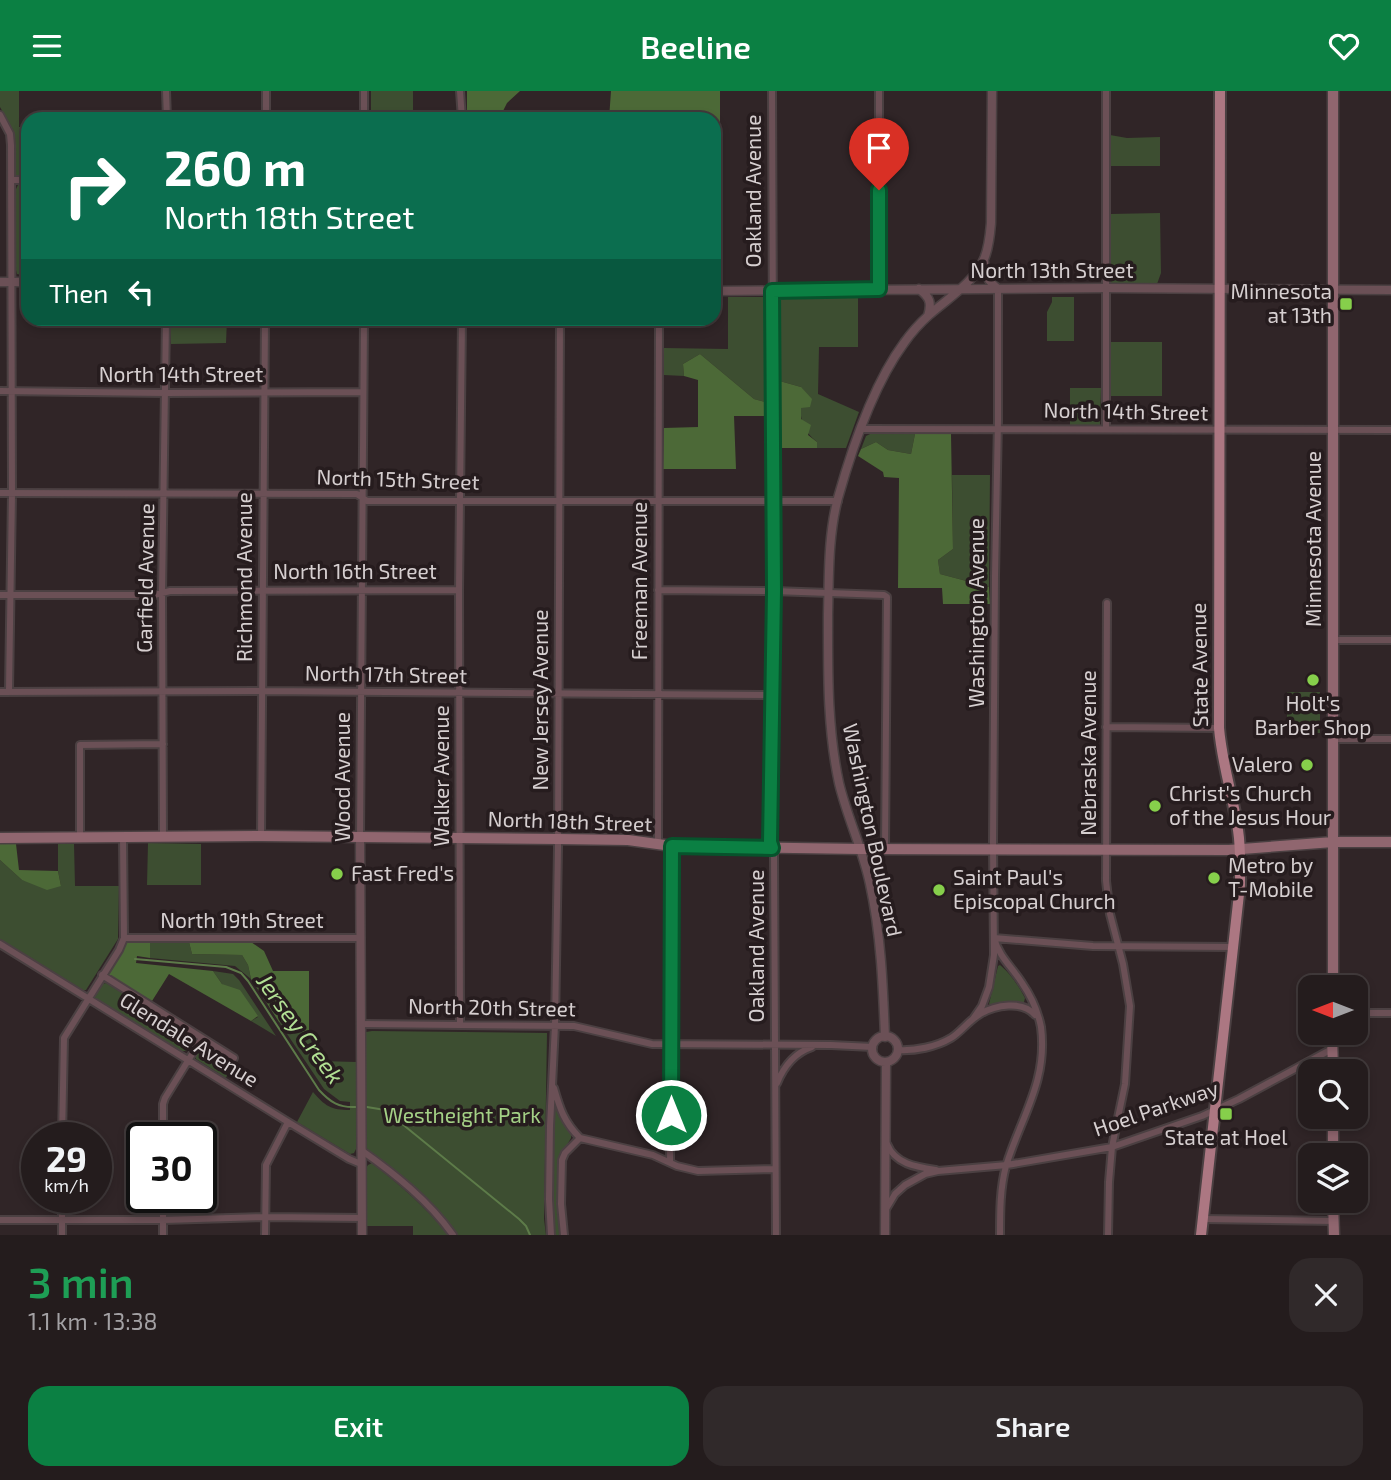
<!DOCTYPE html>
<meta charset="utf-8">
<style>
:root{--surface:#241c1d;--page:#30292a;--text:#f1f3f6;--muted:#a3a1a4;--line:#413a3b;--accent:#0b8043}
body{margin:0;font-family:"Exo 2",sans-serif;background:var(--page);color:var(--text);height:100vh;display:flex;flex-direction:column;font-size:26px;white-space:nowrap}
*{box-sizing:border-box;margin:0}
p{font-size:23px;color:var(--muted)}
.icon{flex:none;width:38px;height:38px;fill:none;stroke:currentColor;stroke-width:2;stroke-linecap:round;stroke-linejoin:round}
.map{position:relative;height:1144px;overflow:hidden}
.drawer{display:flex;flex-direction:column;background:var(--surface);flex:1}
.drawer>*{flex:none}
.hud{position:absolute;left:21px;top:21px;width:700px;height:214px;border-radius:21px;box-shadow:0 4px 10px #0003,0 0 0 2px var(--line);background:#0b6e4f;color:#fff;overflow:hidden}
.needle{width:46px;rotate:270deg}
.fabs{position:absolute;left:1298px;top:884px;display:grid;gap:14px}
.fabs a{display:grid;place-items:center;width:70px;height:70px;border-radius:14px;background:var(--surface);box-shadow:0 4px 10px #0003,0 0 0 2px var(--line);font-size:35px}
.speed{position:absolute;left:21px;top:1031px;display:flex;gap:14px;font-size:35px;font-weight:700;text-align:center}
.speed>*{display:grid;place-content:center;width:91px;height:91px;border-radius:50%;background:var(--surface);box-shadow:0 4px 10px #0003,0 0 0 2px var(--line);line-height:1}
.speed small{font-size:18px;font-weight:400}
.speed .limit{border:4px solid #111;border-radius:10px;background:#fff;color:#111}
.pin{position:absolute;display:grid;place-items:center;width:60px;height:60px;color:#fff;margin:-72px -30px;border-radius:50% 50% 50% 0;rotate:-45deg;box-shadow:0 0 7px #0007}
.pin .icon{rotate:45deg}
.me{position:absolute;width:77px;margin:-38px;rotate:0deg;stroke-linejoin:round;filter:drop-shadow(0 0 5px #0008)}
.turn{display:flex;align-items:center;gap:24px;height:147px;padding:0 28px;font-size:32px}
.turn .icon{width:91px;height:91px;stroke-width:2.5}
.turn b{display:block;font-size:49px;line-height:60px}
.then{display:flex;align-items:center;height:66px;padding:0 28px;background:#0003;gap:14px;font-size:26px}
.round{display:grid;place-items:center;flex:none;width:74px;height:74px;border-radius:21px;background:var(--page)}
.headline{display:flex;align-items:center;justify-content:space-between;height:119px;padding:0 28px}
h1{font-size:42px;font-weight:600;line-height:52px;color:#1e9e55}
.button{display:flex;gap:14px;margin-top:auto;padding:14px 28px}
.button a{flex:1;height:80px;border-radius:21px;background:var(--accent);color:#fff;font-size:28px;font-weight:600;line-height:80px;text-align:center}
.button a+a{background:var(--page);color:var(--text)}
header{display:flex;justify-content:space-between;align-items:center;height:91px;padding:0 28px;background:var(--accent);color:#fff;font-size:32px;font-weight:600}
.map>svg:first-child{display:block}
.green{fill:#3d4e31}
.forest{fill:#4c6937}
.lines{fill:none;stroke-linecap:round;stroke-linejoin:round}
.stream{stroke:#5d7b49;stroke-width:2}
.minor-casing{stroke:#4b4042;stroke-width:10}
.tertiary-casing{stroke:#4b4042;stroke-width:11}
.secondary-casing{stroke:#4b4042;stroke-width:13}
.primary-casing{stroke:#4b4042;stroke-width:14}
.minor{stroke:#6b5056;stroke-width:6}
.tertiary{stroke:#6b5056;stroke-width:8}
.secondary{stroke:#90666f;stroke-width:10}
.primary{stroke:#ac7782;stroke-width:10}
.route-casing{stroke:#07532c;stroke-width:18}
.route{stroke:#0b8043;stroke-width:12}
.poi-dot{fill:#86cf4b;stroke:#261c1e;stroke-width:2.5}
.labels{text-anchor:middle;stroke-width:7;stroke-linejoin:round;paint-order:stroke}
.street-label{font-size:21px;fill:#d6cfd0;stroke:#261c1e}
.poi-label{font-size:21px;fill:#d6cfd0;stroke:#261c1e;text-anchor:start}
.park-label{font-size:21px;fill:#a4d186;stroke:#261c1e}
.water-label{font-size:23px;font-style:italic;fill:#b2e094;stroke:#261c1e}
</style>
<header><svg class="icon" aria-label="menu" viewBox="0 0 24 24"><path d="M4 6h16M4 12h16M4 18h16"/></svg>Beeline<svg class="icon" aria-label="heart" viewBox="0 0 24 24"><path d="M12 20l-8-8c-3-5 5-10 8-4 3-6 11-1 8 4z"/></svg></header>
<div class="map">
<svg width="1391" height="1144" viewBox="0 0 1391 1144">
<rect width="100%" height="100%" fill="#302527"/>
<!-- green -->
<path class="green" d="M0,0H19V36H28V85L16,84L15,47L13,39L0,16Z
M371,0H413V28H371Z
M1110,44L1127,47L1160,46V75H1110Z
M28,93V185L17,183L16,179V98L18,94Z
M1160,122L1161,182L1157,193H1111L1110,123Z
M728,206H766L769,209V312L754,308L700,263L683,273L684,285L664,284V257L728,258Z
M779,206H858V256H819L818,303L859,321L846,357H817V351C797,335 800,318 801,296L776,289V209Z
M1052,206H1074V250H1047V221L1052,211Z
M170,228H227L226,252L171,253Z
M1111,251H1162V305H1110Z
M1070,297H1101L1100,334L1070,335Z
M870,343H915L911,363L888,359L876,351L861,358L866,345Z
M952,384H990L989,496L940,483L938,469L953,458Z
M1287,601H1320V642H1297L1287,630Z
M148,752L201,753V794H147Z
M58,753H74L75,795H119L118,848L86,899H83L0,848V769L22,789L61,795L58,780Z
M189,851L192,863L242,864L248,874L251,888L235,875L150,867V852Z
M1000,874C1011,883 1018,894 1025,907L1024,911H1008L992,915L989,913L998,875Z
M213,880L233,883L239,889L276,945L251,930L258,926L222,893Z
M106,892L192,945L193,949L188,959L185,960H180L95,907L94,904L102,893Z
M279,931L309,944L319,970L357,971L356,1058L354,1062L350,1063L297,1031L313,1001C325,1015 331,1019 350,1019V1011L340,1010L324,998Z
M372,940L547,942L544,1128L546,1144H455L416,1098L368,1060L366,1055L365,943L366,941Z
M204,953L233,970L226,987L196,968L195,965L201,955Z
M554,1012H556L560,1025L571,1042V1047L562,1063L559,1071L558,1116L561,1144H554L553,1103Z
M372,1072C400,1094 426,1116 448,1144H413V1135H366V1077L368,1074Z"/>
<!-- forest -->
<path class="forest" d="M467,0H520L507,12L499,28H467Z
M611,0H720V86L714,87V28H609Z
M700,263L754,308L769,312V325H734L736,378H663L664,337L698,336V289L684,285L683,273Z
M776,289L801,296L812,308L810,316L801,317V328L811,334L808,344L817,351V357H776Z
M915,343H951L953,458L938,469L940,483L989,496L990,513H943L942,497H898L899,387L884,386L883,381L858,365L861,358L876,351L888,359L911,363Z
M0,753H16L19,779L58,780L61,795L47,799L22,789L0,769Z
M131,850L150,852V867L137,865L136,872L213,880L222,893L240,899L258,925L251,930L169,883L152,910L108,884V881L125,852Z
M189,851H251L264,860L273,880H309V944L279,931L251,888L248,874L242,864L192,863Z"/>
<g class="lines">
<!-- stream -->
<path class="stream" d="M135,868L226,876L241,882L248,890L319,999C330,1011 339,1017 356,1016
M367,1016L385,1019L519,1128L526,1135L530,1144"/>
<!-- minor casing -->
<g class="minor-casing">
<path id="minor" d="M166,0L167,28
M460,0L462,28
M772,0L774,500L770,751L774,763L776,1144
M0,24L10,43L11,54L12,402L9,600
M266,28V0
M364,28V0
M11,89H28
M879,198V0
M0,300L166,302L363,301
M1106,337V0
M860,338L1391,339
M0,402L357,403L367,410H838
M658,499L774,500L884,504L887,506L885,758
M0,504H154L170,500L459,499
M1107,512L1106,790L1110,823L1123,873L1130,915L1125,993L1112,1056L1109,1091L1108,1144
M1333,549H1391
M0,601L262,600L771,604
M1106,636L1219,637
M1333,648H1391
M261,745L265,228
M80,746V654L163,653
M163,746L162,502L166,228
M360,746L364,228
M658,752L659,228
M124,847H361
M0,853L288,1031L349,1068L361,1073
M102,884L234,967
M1356,922H1391
M973,928L982,915L989,896L994,864L993,751L995,485L998,329V198
M361,933L574,935L652,953L831,954L873,956
M460,933L459,499L462,228
M898,959C915,960 936,956 951,947C961,941 969,929 980,923C995,914 1023,909 1035,924
M777,992C784,975 794,962 812,956
M554,997C560,1018 564,1031 580,1047
M62,1046L64,947L119,859L124,847L123,746
M163,1046V1013L165,1007L202,947
M580,1047L653,1064L677,1075L698,1080L775,1078
M887,1053C895,1073 916,1076 936,1079
M361,1059C395,1083 429,1110 453,1144
M670,1071L672,755
M886,1118L895,1103L905,1094L925,1083L938,1080L1007,1074L1112,1056L1202,1025L1239,1008L1332,958
M1203,1128L1334,1130
M0,1129H163L265,1126L362,1127
M62,1144V1106
M163,1144V1106
M265,1144L266,1074L288,1031
M551,1144L549,1108L550,1035L555,934L558,757L560,228
M564,1144L561,1113L562,1069L565,1062L580,1047
M1000,1144C1000,1121 1000,1097 1006,1075C1021,1026 1048,990 1041,936C1038,921 1031,905 1022,892C1012,876 999,866 994,847L1093,855L1234,856"/>
</g>
<!-- tertiary casing -->
<g class="tertiary-casing">
<path id="tertiary" d="M984,171C984,183 988,190 998,198
M0,191H28
M919,198C930,206 932,212 928,225
M714,200L1105,197L1391,199
M360,746L362,1144
M872 958a13 13 0 1 1 26 0a13 13 0 1 1-26 0Z
M885,946C883,895 881,843 870,793C863,759 847,726 839,692C827,636 828,580 828,523C829,485 828,444 838,407C852,357 873,294 904,252C911,242 920,232 929,224C947,208 975,191 984,168C989,157 990,144 991,132L992,0
M885,1144L886,971"/>
</g>
<!-- secondary casing -->
<g class="secondary-casing">
<path id="secondary" d="M0,747L261,745L558,748L628,749L672,755L860,758L1229,759L1333,751H1391
M1333,896V0
M1332,942L1333,980
M1333,1026V1064
M1333,1110L1334,1144"/>
</g>
<!-- primary casing -->
<g class="primary-casing">
<path id="primary" d="M1201,1144L1240,794C1240,776 1241,758 1238,739C1233,705 1222,673 1219,637L1220,0"/>
</g>
<!-- minor -->
<use href="#minor" class="minor"/>
<!-- tertiary -->
<use href="#tertiary" class="tertiary"/>
<!-- secondary -->
<use href="#secondary" class="secondary"/>
<!-- primary -->
<use href="#primary" class="primary"/>
</g>
<g class="lines">
<!-- route casing -->
<g class="route-casing">
<path id="route" d="M671,1024L672,755L772,757L770,751L774,500L772,200L879,198V99"/>
</g>
<!-- route -->
<use href="#route" class="route"/>
</g>
<!-- markers -->
<g class="poi-dot">
<rect x="1339" y="206" width="14" height="14" rx="3.5"/>
<circle cx="1313" cy="589" r="7"/>
<circle cx="1307" cy="674" r="7"/>
<circle cx="1155" cy="715" r="7"/>
<circle cx="337" cy="783" r="7"/>
<circle cx="1214" cy="787" r="7"/>
<circle cx="939" cy="799" r="7"/>
<rect x="1219" y="1016" width="14" height="14" rx="3.5"/>
</g>
<g class="labels">
<!-- street labels -->
<g class="street-label">
<text transform="translate(754 100) rotate(-90)" y="7">Oakland Avenue</text>
<text x="1052" y="187">North 13th Street</text>
<text x="181" y="291">North 14th Street</text>
<text transform="translate(1126 321) rotate(1)" y="7">North 14th Street</text>
<text transform="translate(398 389) rotate(2)" y="7">North 15th Street</text>
<text transform="translate(1314 448) rotate(-90)" y="7">Minnesota Avenue</text>
<text x="355" y="488">North 16th Street</text>
<text transform="translate(245 486) rotate(-90)" y="7">Richmond Avenue</text>
<text transform="translate(146 487) rotate(-89)" y="7">Garfield Avenue</text>
<text transform="translate(640 490) rotate(-90)" y="7">Freeman Avenue</text>
<text transform="translate(977 522) rotate(-90)" y="7">Washington Avenue</text>
<text transform="translate(1200 574) rotate(-91)" y="7">State Avenue</text>
<text transform="translate(386 584) rotate(1)" y="7">North 17th Street</text>
<text transform="translate(541 609) rotate(-90)" y="7">New Jersey Avenue</text>
<text transform="translate(1089 662) rotate(-90)" y="7">Nebraska Avenue</text>
<text transform="translate(442 685) rotate(-90)" y="7">Walker Avenue</text>
<text transform="translate(343 686) rotate(-90)" y="7">Wood Avenue</text>
<text transform="translate(570 731) rotate(2)" y="7">North 18th Street</text>
<text transform="translate(872 739) rotate(78)" y="7">Washington Boulevard</text>
<text x="242" y="837">North 19th Street</text>
<text transform="translate(757 855) rotate(-90)" y="7">Oakland Avenue</text>
<text transform="translate(492 917) rotate(1)" y="7">North 20th Street</text>
<text transform="translate(189 949) rotate(32)" y="7">Glendale Avenue</text>
<text transform="translate(1156 1018) rotate(-19)" y="7">Hoel Parkway</text>
</g>
<!-- poi labels -->
<g class="poi-label">
<text x="1332" y="208" text-anchor="end">Minnesota<tspan x="1332" dy="24">at 13th</tspan></text>
<text x="1313" y="620" text-anchor="middle">Holt's<tspan x="1313" dy="24">Barber Shop</tspan></text>
<text x="1293" y="681" text-anchor="end">Valero</text>
<text x="1169" y="710">Christ's Church<tspan x="1169" dy="24">of the Jesus Hour</tspan></text>
<text x="1228" y="782">Metro by<tspan x="1228" dy="24">T-Mobile</tspan></text>
<text x="351" y="790">Fast Fred's</text>
<text x="953" y="794">Saint Paul's<tspan x="953" dy="24">Episcopal Church</tspan></text>
<text x="1226" y="1054" text-anchor="middle">State at Hoel</text>
</g>
<!-- park labels -->
<g class="park-label">
<text x="462" y="1032">Westheight Park</text>
</g>
<!-- water labels -->
<g class="water-label">
<text transform="translate(300 938) rotate(54)" y="8">Jersey Creek</text>
</g>
</g>
</svg>
<div class="fabs">
<a><svg class="needle" viewBox="-14 -14 28 28"><path d="M0-13l5 13h-10z" fill="#e53935"/><path d="M0 13l5-13h-10z" fill="#a3a1a4"/></svg></a>
<a><svg class="icon" aria-label="search" viewBox="0 0 24 24"><circle cx="10" cy="10" r="6"/><path d="M15 15l6 6"/></svg></a>
<a><svg class="icon" aria-label="layers" viewBox="0 0 24 24"><path d="M12 4l9 5-9 5-9-5zM3 14l9 5 9-5"/></svg></a>
</div>
<div class="speed"><div>29<small>km/h</small></div><div class="limit">30</div></div>
<div class="pin" style="left:879px;top:99px;background:#d93025"><svg class="icon" aria-label="arrive" viewBox="0 0 24 24"><path d="M6 21V4h12l-3 4 3 4H6"/></svg></div>
<svg class="me" style="left:671px;top:1024px" viewBox="-20 -20 40 40"><circle r="17" fill="#0b8043" stroke="#fff" stroke-width="3"/><path d="M0-11L8 9 0 5-8 9z" fill="#fff"/></svg>
<div class="hud">
<div class="turn"><svg class="icon" aria-label="right" viewBox="0 0 24 24"><path d="M7 20v-9h11M14 6l5 5-5 5"/></svg><div><b>260 m</b>North 18th Street</div></div>
<div class="then">Then<svg class="icon" aria-label="left" viewBox="0 0 24 24"><path d="M17 20v-9H6M10 6l-5 5 5 5"/></svg></div>
</div>
</div>
<section class="drawer">
<div class="headline"><div><h1>3 min</h1><p>1.1 km · 13:38</p></div><a class="round"><svg class="icon" aria-label="close" viewBox="0 0 24 24"><path d="M6 6l12 12M18 6L6 18"/></svg></a></div>
<div class="button"><a>Exit</a><a>Share</a></div>
</section>
